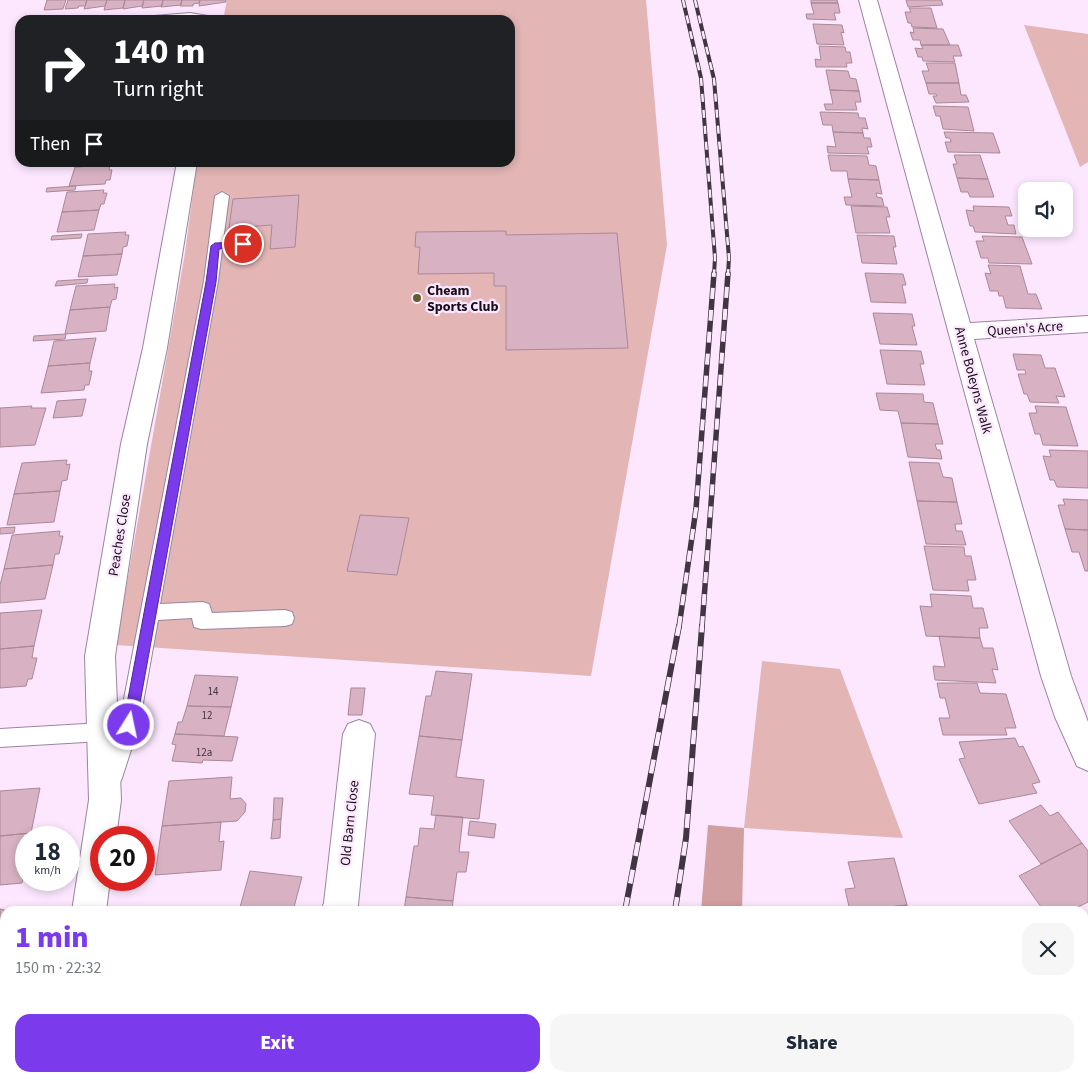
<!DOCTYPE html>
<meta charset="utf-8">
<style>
:root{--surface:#fff;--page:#f6f6f7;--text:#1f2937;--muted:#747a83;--accent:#7c3aed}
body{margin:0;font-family:"Source Sans 3",sans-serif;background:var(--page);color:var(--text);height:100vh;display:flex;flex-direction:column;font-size:19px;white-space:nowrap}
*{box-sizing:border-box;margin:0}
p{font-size:16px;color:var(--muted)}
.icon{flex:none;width:28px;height:28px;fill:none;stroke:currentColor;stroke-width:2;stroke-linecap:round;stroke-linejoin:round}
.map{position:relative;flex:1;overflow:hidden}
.panel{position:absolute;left:0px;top:906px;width:1089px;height:176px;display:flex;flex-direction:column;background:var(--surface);border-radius:15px 15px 0 0;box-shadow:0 2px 8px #0003}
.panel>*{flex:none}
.banner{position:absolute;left:15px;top:15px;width:500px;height:152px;border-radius:15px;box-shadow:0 2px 8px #0003;background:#202124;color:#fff;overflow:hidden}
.buttons{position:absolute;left:1018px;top:182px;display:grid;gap:10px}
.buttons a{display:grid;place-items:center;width:55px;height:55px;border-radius:10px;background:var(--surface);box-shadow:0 2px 8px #0003;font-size:25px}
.speed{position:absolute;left:15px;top:826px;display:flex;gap:10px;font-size:25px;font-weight:700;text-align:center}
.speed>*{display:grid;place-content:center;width:65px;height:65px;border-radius:50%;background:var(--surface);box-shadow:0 2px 8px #0003;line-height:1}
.speed small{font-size:12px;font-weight:400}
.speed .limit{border:8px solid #d22;background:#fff;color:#111}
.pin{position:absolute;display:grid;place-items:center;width:42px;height:42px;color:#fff;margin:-21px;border:2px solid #fff;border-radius:50%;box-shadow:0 1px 5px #0007}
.me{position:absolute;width:55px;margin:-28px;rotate:10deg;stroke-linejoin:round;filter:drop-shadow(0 0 4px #0008)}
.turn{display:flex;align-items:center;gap:18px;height:105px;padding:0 15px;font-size:22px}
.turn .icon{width:65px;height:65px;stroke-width:2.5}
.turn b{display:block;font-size:35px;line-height:42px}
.then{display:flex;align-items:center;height:48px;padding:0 15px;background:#0003;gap:10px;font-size:19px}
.round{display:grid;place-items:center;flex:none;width:52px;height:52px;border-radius:15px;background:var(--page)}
.head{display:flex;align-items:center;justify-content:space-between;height:85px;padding:0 15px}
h1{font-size:30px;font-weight:800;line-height:38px;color:var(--accent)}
.cta{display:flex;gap:10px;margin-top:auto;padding:10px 15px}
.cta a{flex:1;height:58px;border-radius:15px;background:var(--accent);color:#fff;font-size:20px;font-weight:800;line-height:58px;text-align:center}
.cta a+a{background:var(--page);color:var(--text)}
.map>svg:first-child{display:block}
.green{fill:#e3b5b5}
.forest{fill:#d19fa0}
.building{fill:#d8b2c3;stroke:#ab8897}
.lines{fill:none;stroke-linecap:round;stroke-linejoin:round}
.lane-casing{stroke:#9c84a0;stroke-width:2}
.street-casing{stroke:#9c84a0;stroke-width:2}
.path{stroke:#8e7e90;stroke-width:4;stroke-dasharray:4.5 3;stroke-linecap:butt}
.lane{fill:#fff;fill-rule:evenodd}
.street{fill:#fff;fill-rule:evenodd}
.rail-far2-casing{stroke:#403541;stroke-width:4}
.rail-far1-casing{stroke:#403541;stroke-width:5.5}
.rail-casing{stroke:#403541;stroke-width:6}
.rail-far2{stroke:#fce7ff;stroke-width:2.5;stroke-dasharray:8;stroke-linecap:butt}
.rail-far1{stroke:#fce7ff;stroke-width:4;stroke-dasharray:11;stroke-linecap:butt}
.rail{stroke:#fce7ff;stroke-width:4.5;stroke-dasharray:14;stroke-linecap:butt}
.route{fill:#7c3aed;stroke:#51269a}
.poi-dot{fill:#635e2b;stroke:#fce7ff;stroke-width:2}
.labels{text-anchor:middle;stroke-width:4.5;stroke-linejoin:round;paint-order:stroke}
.number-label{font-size:11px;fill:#463642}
.poi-label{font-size:14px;font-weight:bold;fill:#160d17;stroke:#fce7ff;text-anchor:start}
.street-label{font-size:14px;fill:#160d17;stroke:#fce7ff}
</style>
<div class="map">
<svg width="1088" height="1082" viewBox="0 0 1088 1082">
<rect width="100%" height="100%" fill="#fce7ff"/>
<!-- green -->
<path class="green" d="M227,0H646L667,245L591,676L116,645L185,253L197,163L510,162V20H223Z
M1024,25L1088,34V162L1080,167Z
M762,661L840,669L903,838L744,828Z"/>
<!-- forest -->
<path class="forest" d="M708,825L744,828L742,911H701Z
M687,1078H762L763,1082H687Z"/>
<!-- building -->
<path class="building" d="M47,0H66L63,9L44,10Z
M68,0H87L85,6H79L78,8L65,9Z
M87,0H107L105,6L84,9Z
M107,0H125L123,8L104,10Z
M125,0H144L142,6L123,9Z
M144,0H163L162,6L142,8Z
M163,0H182L181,5L161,7Z
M182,0H200L199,3L193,4V6H180Z
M200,0H226V2L199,6Z
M811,0H837L838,3H811Z
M906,0H941L943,5L908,7Z
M811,3H838L840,13H834L836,20L807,19L806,14H814Z
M909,8H931L937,28L912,27L911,23H908L905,12H911Z
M813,24L842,25L844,33L841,32L844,45L817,44Z
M913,28L943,29L950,45H921L920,40H913L910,32L914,33Z
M921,45H958L962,56H953L955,62L923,61L922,57H918L915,48L923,49Z
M819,46L845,47L846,52H850L852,63H846L847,67H816L815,59L821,60Z
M926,63H955L959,83H926L922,71H929Z
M826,70L848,71L850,78L856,79L859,91L830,90Z
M926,83H959L961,95H966L969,102L936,103L933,96H937L936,94H929Z
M830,90L859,91L861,102H855L857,110H826L824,104H833Z
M933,106L968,107L974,131L943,129L940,116H936Z
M820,112L858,113L859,118H865L868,129L862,128L863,133L833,132L832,125H823Z
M833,132L863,133L864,138H870L872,147H867L869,154L828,153L827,146L836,147Z
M944,132L993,133L1000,153L948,152L945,142H951L950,138H946Z
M828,155L867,156L869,165L876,166L879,180L848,179L847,171H831Z
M954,155H980L988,179L957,178L953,164H957Z
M76,162H111L110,165L75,167Z
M110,165L109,170H112L110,180H106L105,184L69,186L75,167Z
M957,178L988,179L994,197H970L968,192H961Z
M848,179L879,180L882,194L876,193L877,197L882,198L884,206L846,205L844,197H852Z
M76,186L75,190L46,192L47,188Z
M104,190L103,193H107L104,204H101L99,210L62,212L67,192Z
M299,195L295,247L270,249L272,225L229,228L233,199Z
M851,206L887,207L890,217H886L890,233H856Z
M973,206L1009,207L1012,216H1005L1008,225H1014L1016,234L975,232L973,226H970L966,210L974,211Z
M99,210L94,230L57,232L62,212Z
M506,231V235L617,233L628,348L506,350V286H494V273L418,274L420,247H415L416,232Z
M126,232L125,235H129L127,246L123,247L122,254L83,256L88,234Z
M82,234L81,238L51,240L52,236Z
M857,235L894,236L896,247H893L897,264L862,263Z
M982,236L1022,237L1032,264L989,263L988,258H981L976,241H984Z
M122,254L117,275L78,277L83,256Z
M988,265L1020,266L1028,294H1036L1042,309L1006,308L1003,296H999L998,291H990L985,273L991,274Z
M865,273L903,274L906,285H902L906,303L871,302Z
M88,279L87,283L55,286L57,281Z
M115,284L114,288L118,287L116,299L112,300L110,307L70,310L76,286Z
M110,307L106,331L65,334L70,310Z
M873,313L912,314L915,326H912L917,345L880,344Z
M66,334L65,339L33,341L34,336Z
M96,338L90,363L48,366L54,341Z
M880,350L921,351L924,364H920L925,385L887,384Z
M1013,354L1041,355L1045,368H1055L1065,397L1056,396L1059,403L1030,402L1027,394H1024L1018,374H1026L1025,370H1017Z
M90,363L89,371H92L89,385H85L84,390L41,393L48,366Z
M876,393L923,394L924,402L933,403L938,424L901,423L898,411L880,410Z
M86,399L82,416L53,418L57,401Z
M32,406L31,408H46L35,445L0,447V408Z
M1035,406L1066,407L1078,446L1043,445L1040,434H1035L1029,413H1037Z
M901,423L938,424L943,444H935L937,450H940L942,459L908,457Z
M1049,450L1088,451V488L1057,487L1054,480H1050L1043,456L1051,457Z
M67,460L66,465L70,464L67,480L62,481L60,491L14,494L22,463Z
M909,462L939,463L943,477L952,478L957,502L917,501Z
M60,491L54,522L7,525L14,494Z
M1063,499L1088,500V530L1065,529L1058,505H1065Z
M917,501L957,502L962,524H955L956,531H962L966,545L926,544Z
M360,515L409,518L397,575L347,571Z
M15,527L14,533L0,534V528Z
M1065,529L1088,530V571H1085L1079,552H1072Z
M60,531L59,536H63L59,554H55L53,565L4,569L12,535Z
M924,546L964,547L965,556H971L976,580H967L969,591L933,590Z
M53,565L45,599L0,603V585L4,569Z
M930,594L971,596L973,608H983L988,628H979L980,638L926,636L920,606L932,607Z
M42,610L34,646L0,649V613Z
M939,636L980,638L983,648H993L998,670L992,669L996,683L935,680L933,666L945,667Z
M34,646L32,658H37L32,679H28L26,686L0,688V649Z
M436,671L472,674L462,740L419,736L426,696H431Z
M195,675L238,677L231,707L187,706Z
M937,683H977L980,693L1006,694L1016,728H1005L1007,735H943L939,718H950L945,698H940Z
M351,688H365L362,715H348Z
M187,706L231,707L224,736L175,734L178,722H182Z
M175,734L238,737L232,761L203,760L202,763L172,761L176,745L172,744Z
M419,736L462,740L456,777L484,780L479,819L431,815L434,796L409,794Z
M1015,738L1019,747L1023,746L1040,782L1032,784L1037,793L979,804L959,759L965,758L959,742Z
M232,777L230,799L241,798L246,804L245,812L237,821L162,826L169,781Z
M40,788L31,833L0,836V791Z
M274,798H283L281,819L273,820Z
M1041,805L1050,816L1058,812L1082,843L1041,864L1009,821Z
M436,815L463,817L459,852H469L466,872H457L453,901L406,897L414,846H418L420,828L434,829Z
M281,819L280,838L271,839L273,820Z
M470,821L496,824L494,838L468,835Z
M221,822L219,842L224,841L221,870L155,875L162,826Z
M31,833L30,838H26V874H24L22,883L0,885V836Z
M1082,843L1088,851V902L1070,911H1044L1019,876Z
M894,858L907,905L850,911L845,889L855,888L848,862Z
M250,871L302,877L293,911H239Z
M406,897L453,901L452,911H404Z
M907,905L908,911L863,910Z
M0,909L9,911H5V933L0,943Z
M139,1078H244L243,1082H138Z
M244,1078H315L314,1082H243Z
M371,1078L395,1080V1078H416V1082H370Z
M894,1078H958L960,1082H895Z"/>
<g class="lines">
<!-- lane casing -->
<g class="lane-casing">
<path id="lane" d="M222,192L229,196L223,241L248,242L250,245L248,248L222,250L218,281L160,604L203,602L209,604L212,613L285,610L292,612L294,618L292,624L285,626L201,629L194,627L192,618L158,620L139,725L122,778L119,785L112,788L105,785L102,778L119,725L204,281L215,196Z
M102,723L109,726L112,732L109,738L102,741L0,747V729Z"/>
</g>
<!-- street casing -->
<g class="street-casing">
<path id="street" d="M859,0H877L970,323L1088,316V332L974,339L1071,676L1088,722V771L1077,766L1055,717L1041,676Z
M190,13L208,16L211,20H151L154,16Z
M177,162H197L167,348L147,444L115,656L121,800L116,838H101V880H110L106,911H72L89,800L85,656L121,444L143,348Z
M359,720L370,724L375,734L358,905L356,911H321L324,903L343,734L348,724Z
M1084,1069L1088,1082H1049L1047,1078H1084Z
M41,1078H79V1082H41Z"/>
</g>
<!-- path -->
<path class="path" d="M0,1079L5,1074"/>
<!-- lane -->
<use href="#lane" class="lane"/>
<!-- street -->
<use href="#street" class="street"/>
<!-- rail-far2 casing -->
<g class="rail-far2-casing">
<path id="rail-far2" d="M683,0L701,78L715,258L714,274
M695,0L714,79L729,258L728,274"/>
</g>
<!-- rail-far1 casing -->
<g class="rail-far1-casing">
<path id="rail-far1" d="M679,627L696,509L714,273
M702,627L728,273"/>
</g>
<!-- rail casing -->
<g class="rail-casing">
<path id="rail" d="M625,911L679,626
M675,911L686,838L702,626
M588,1082L589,1078
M650,1082L651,1078"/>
</g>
<!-- rail-far2 -->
<use href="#rail-far2" class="rail-far2"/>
<!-- rail-far1 -->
<use href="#rail-far1" class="rail-far1"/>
<!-- rail -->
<use href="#rail" class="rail"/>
</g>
<!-- route -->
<path class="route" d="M243,242L248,244L247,247L219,249L216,282L136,725L134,729L129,731L125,729L123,725L206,282L211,246L215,243Z"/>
<!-- markers -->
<circle class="poi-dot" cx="417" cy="298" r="5"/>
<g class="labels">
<!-- number labels -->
<g class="number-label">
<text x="213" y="695">14</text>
<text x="207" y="719">12</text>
<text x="204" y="756">12a</text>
</g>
<!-- poi labels -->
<g class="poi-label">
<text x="427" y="295">Cheam<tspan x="427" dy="16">Sports Club</tspan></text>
</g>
<!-- street labels -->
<g class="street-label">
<text transform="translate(1025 328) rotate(-4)" y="5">Queen's Acre</text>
<text transform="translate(974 380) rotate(75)" y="5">Anne Boleyns Walk</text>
<text transform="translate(119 535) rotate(-81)" y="5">Peaches Close</text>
<text transform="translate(349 823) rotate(-84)" y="5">Old Barn Close</text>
</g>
</g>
</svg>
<div class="buttons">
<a><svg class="icon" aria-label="sound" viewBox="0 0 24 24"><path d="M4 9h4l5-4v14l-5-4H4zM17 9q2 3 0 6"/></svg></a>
</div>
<div class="speed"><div>18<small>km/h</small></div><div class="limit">20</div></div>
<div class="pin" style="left:243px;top:244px;background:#d93025"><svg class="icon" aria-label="arrive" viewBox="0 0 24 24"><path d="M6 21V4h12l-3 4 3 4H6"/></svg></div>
<svg class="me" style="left:129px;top:725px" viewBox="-20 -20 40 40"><circle r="17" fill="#7c3aed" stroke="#fff" stroke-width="3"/><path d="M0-11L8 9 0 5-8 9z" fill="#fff"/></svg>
<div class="banner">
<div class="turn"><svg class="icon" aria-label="right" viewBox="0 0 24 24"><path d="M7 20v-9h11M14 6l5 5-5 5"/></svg><div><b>140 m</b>Turn right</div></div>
<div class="then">Then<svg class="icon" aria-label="arrive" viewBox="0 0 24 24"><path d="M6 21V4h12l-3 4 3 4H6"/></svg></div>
</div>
<section class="panel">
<div class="head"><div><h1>1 min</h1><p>150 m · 22:32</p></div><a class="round"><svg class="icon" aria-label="close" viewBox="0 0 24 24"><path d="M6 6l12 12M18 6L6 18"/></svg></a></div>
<div class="cta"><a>Exit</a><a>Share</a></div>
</section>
</div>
